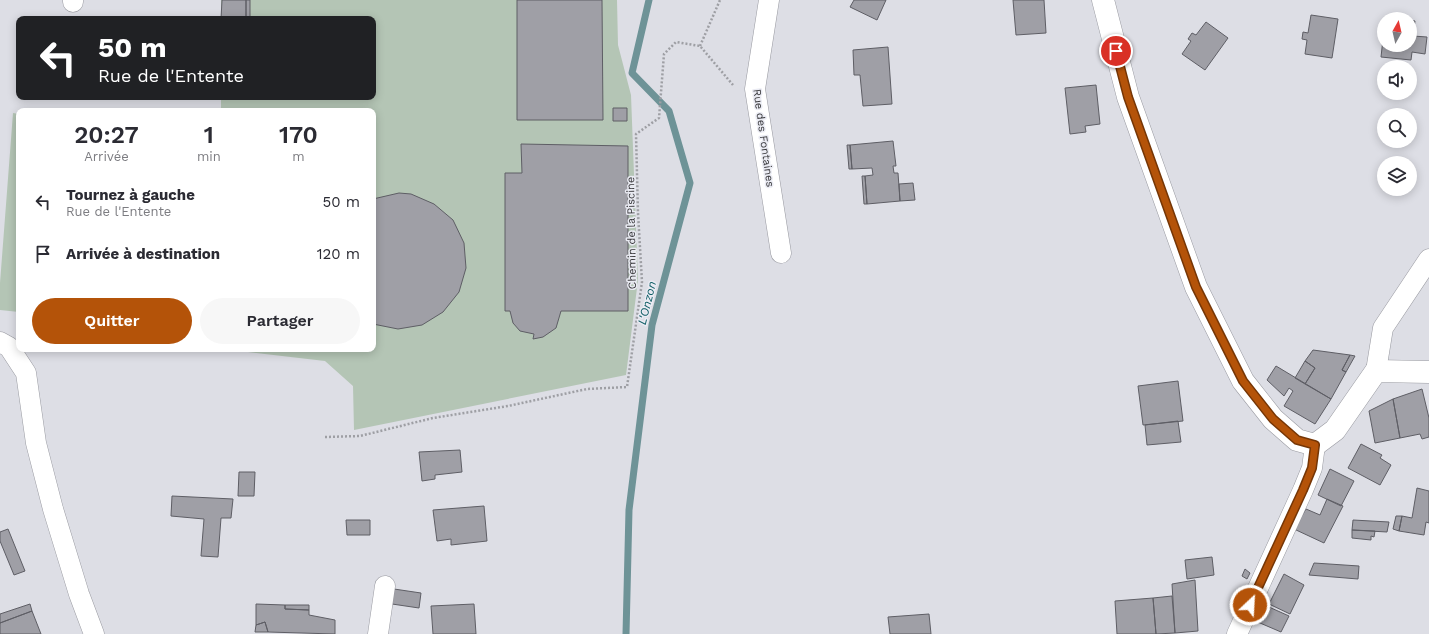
<!DOCTYPE html>
<html lang="fr">
<meta charset="utf-8">
<style>
:root{--surface:#fff;--page:#f7f7f7;--text:#2b2b33;--muted:#7c7c81;--accent:#b45309}
body{margin:0;font-family:"Work Sans",sans-serif;background:var(--page);color:var(--text);height:100vh;display:flex;flex-direction:column;font-size:15px;white-space:nowrap}
*{box-sizing:border-box;margin:0}
p{font-size:13px;color:var(--muted)}
.icon{flex:none;width:22px;height:22px;fill:none;stroke:currentColor;stroke-width:2;stroke-linecap:round;stroke-linejoin:round}
.map{position:relative;flex:1;overflow:hidden}
.sheet{position:absolute;left:16px;top:108px;width:360px;height:244px;display:flex;flex-direction:column;background:var(--surface);border-radius:8px;box-shadow:0 2px 10px #0003}
.sheet>*{flex:none}
.banner{position:absolute;left:16px;top:16px;width:360px;height:84px;border-radius:8px;box-shadow:0 2px 10px #0003;background:#202124;color:#fff;overflow:hidden}
.needle{width:26px;rotate:8deg}
.tools{position:absolute;left:1377px;top:12px;display:grid;gap:8px}
.tools a{display:grid;place-items:center;width:40px;height:40px;border-radius:50%;background:var(--surface);box-shadow:0 2px 10px #0003;font-size:20px}
.pin{position:absolute;display:grid;place-items:center;width:34px;height:34px;color:#fff;margin:-17px;border:2px solid #fff;border-radius:50%;box-shadow:0 1px 4px #0007}
.me{position:absolute;width:44px;margin:-22px;rotate:25deg;stroke-linejoin:round;filter:drop-shadow(0 0 3px #0008)}
.turn{display:flex;align-items:center;gap:14px;height:84px;padding:0 16px;font-size:18px}
.turn .icon{width:52px;height:52px;stroke-width:2.5}
.turn b{display:block;font-size:28px;line-height:34px}
.eta{display:flex;justify-content:space-evenly;align-items:center;height:68px;text-align:center}
.eta b{font-size:24px;font-weight:600;line-height:28px}
.primary-button{display:flex;gap:8px;margin-top:auto;padding:8px 16px}
.primary-button a{flex:1;height:46px;border-radius:24px;background:var(--accent);color:#fff;font-size:16px;font-weight:600;line-height:46px;text-align:center}
.primary-button a+a{background:var(--page);color:var(--text)}
ul{padding:0;list-style:none}
li{display:flex;align-items:center;gap:12px;height:52px;padding:0 16px}
li div{flex:1}
li b{display:block;font-size:15px}
li em{font-style:normal}
.map>svg:first-child{display:block}
.green{fill:#b4c5b5}
.lines{fill:none;stroke-linecap:round;stroke-linejoin:round}
.stream{stroke:#6e9397;stroke-width:7}
.building{fill:#9f9fa6;stroke:#5e5e65}
.minor-casing{stroke:#999aa1;stroke-width:21}
.tertiary-casing{stroke:#999aa1;stroke-width:23}
.path{stroke:#9e9fa4;stroke-width:2.5;stroke-dasharray:2 2;stroke-linecap:butt}
.minor{stroke:#fff;stroke-width:20}
.tertiary{stroke:#fff;stroke-width:22}
.route-casing{stroke:#753606;stroke-width:10}
.route{stroke:#b45309;stroke-width:7}
.labels{text-anchor:middle;stroke-width:3;stroke-linejoin:round;paint-order:stroke}
.street-label{font-size:11px;fill:#37373a;stroke:#eaebf3}
.water-label{font-size:12px;font-style:italic;fill:#0f5d65;stroke:#eaebf3}
</style>
<div class="map">
<svg width="1429" height="634" viewBox="0 0 1429 634">
<rect width="100%" height="100%" fill="#dddee5"/>
<!-- green -->
<path class="green" d="M221,0H617L618,45L631,95L638,280L626,375L354,430L353,386L325,361L240,351V349H373V111H221V97H373V19H221Z
M13,113L19,114V312L0,310V283Z"/>
<g class="lines">
<!-- stream -->
<path class="stream" d="M626,634L629,510L652,325L690,183L669,111L632,73L649,0"/>
</g>
<!-- building -->
<path class="building" d="M222,0H246V19H221Z
M246,0H250V19H246Z
M517,0H602L603,120H517Z
M854,0H886L877,20L850,7Z
M1013,0H1044L1046,33L1016,35Z
M1311,15L1338,19L1332,58L1305,54L1307,40L1302,39L1303,32L1308,33Z
M1410,20L1415,21L1413,36L1427,37L1425,54L1412,52L1411,60L1381,57L1384,30V45H1410Z
M1206,22L1228,38L1205,70L1182,54L1191,41L1188,39L1192,33L1196,35Z
M888,47L892,104L863,106L860,75H854L853,50Z
M1096,85L1100,124L1085,126L1086,132L1070,134L1065,88Z
M613,108H627V121H613Z
M893,141L896,166H893L894,173H898L900,201L867,204L865,176L873,175L872,168L852,169L850,145Z
M521,144L628,146V311H561L556,328L543,337L533,339L534,334L520,331L513,323L510,311H505V173H522Z
M847,145H850L852,169H849Z
M862,176H865L867,204H864Z
M913,183L915,200L900,201L899,184Z
M399,193L411,194L434,204L453,220L464,243L466,268L459,292L443,312L422,325L398,329L373,324V199Z
M1313,350L1350,355L1342,370L1346,372L1331,399L1305,384L1315,368L1305,361Z
M1350,355L1355,356L1346,372L1342,370Z
M1305,361L1315,368L1305,384L1295,378Z
M1276,366L1331,399L1315,424L1284,406L1293,391L1289,388L1284,396L1267,380Z
M1178,381L1183,421L1143,425L1138,386Z
M1422,389L1429,418V437L1422,439L1420,434L1400,438L1393,399Z
M1393,399L1400,438L1375,443L1369,411Z
M1178,421L1181,442L1147,445L1145,425Z
M1361,444L1382,455L1380,458L1391,465L1380,485L1348,468Z
M460,450L462,472L435,475V479L422,481L419,452Z
M1330,469L1354,481L1341,506L1318,495Z
M239,472H255L254,496H238Z
M1417,488L1429,491V523L1426,522L1424,535L1399,531L1402,516L1412,518Z
M172,496L233,499L231,518H221L218,557L201,556L204,519L171,516Z
M1327,499L1343,506L1324,543L1294,529L1306,509L1320,515Z
M484,506L487,541L451,545V539L437,541L433,510Z
M1396,516H1402L1399,531L1393,529Z
M346,520H370V535H347Z
M1353,520L1389,522L1387,532L1352,530Z
M8,529L25,571L14,575L0,541V532Z
M1352,530L1375,531L1374,537L1371,536V540L1352,538Z
M1212,557L1214,575L1187,579L1185,560Z
M1314,563L1359,566L1358,579L1309,575Z
M1245,569L1250,573L1247,579L1242,576Z
M1284,574L1304,585L1290,614L1269,604Z
M1195,580L1198,631L1175,633L1172,584Z
M394,589L421,593L419,608L392,604Z
M1172,596L1175,633L1156,634L1153,598Z
M1153,598L1156,634H1117L1115,601Z
M1260,603L1289,616L1281,632L1253,620Z
M30,604L32,611L0,623V614Z
M256,604L285,605V609L309,610V615L335,620V634L268,632L265,622L256,625Z
M474,604L476,634H433L431,606Z
M285,605H309V610L285,609Z
M32,611L41,634H0V623Z
M929,614L931,634H890L888,617Z
M265,622L268,632H255L256,625Z"/>
<g class="lines">
<!-- minor casing -->
<g class="minor-casing">
<path id="minor" d="M769,0L755,89L781,253
M73,2V0
M0,342L9,347L26,373L36,443L53,509L79,594L94,634
M1376,371L1383,328L1429,259
M378,634L385,586
M1237,634L1303,490L1312,468L1315,445"/>
</g>
<!-- tertiary casing -->
<g class="tertiary-casing">
<path id="tertiary" d="M1103,0L1128,97L1196,287L1243,381L1273,419L1297,440L1315,445L1335,430L1376,371L1429,372"/>
</g>
<!-- path -->
<path class="path" d="M700,46L720,0
M325,437L360,436L433,418L508,406L587,389L627,387L642,282L638,213L636,134L659,118L664,54L676,42L700,46L733,85"/>
<!-- minor -->
<use href="#minor" class="minor"/>
<!-- tertiary -->
<use href="#tertiary" class="tertiary"/>
</g>
<g class="lines">
<!-- route casing -->
<g class="route-casing">
<path id="route" d="M1116,51L1128,97L1196,287L1243,381L1273,419L1297,440L1315,445L1312,468L1303,490L1250,605"/>
</g>
<!-- route -->
<use href="#route" class="route"/>
</g>
<g class="labels">
<!-- street labels -->
<g class="street-label">
<text transform="translate(764 138) rotate(82)" y="4">Rue des Fontaines</text>
<text transform="translate(631 233) rotate(-91)" y="4">Chemin de la Piscine</text>
</g>
<!-- water labels -->
<g class="water-label">
<text transform="translate(647 303) rotate(-76)" y="4">L'Onzon</text>
</g>
</g>
</svg>
<div class="tools">
<a><svg class="needle" viewBox="-14 -14 28 28"><path d="M0-13l5 13h-10z" fill="#e53935"/><path d="M0 13l5-13h-10z" fill="#7c7c81"/></svg></a>
<a><svg class="icon" aria-label="sound" viewBox="0 0 24 24"><path d="M4 9h4l5-4v14l-5-4H4zM17 9q2 3 0 6"/></svg></a>
<a><svg class="icon" aria-label="search" viewBox="0 0 24 24"><circle cx="10" cy="10" r="6"/><path d="M15 15l6 6"/></svg></a>
<a><svg class="icon" aria-label="layers" viewBox="0 0 24 24"><path d="M12 4l9 5-9 5-9-5zM3 14l9 5 9-5"/></svg></a>
</div>
<div class="pin" style="left:1116px;top:51px;background:#d93025"><svg class="icon" aria-label="arrive" viewBox="0 0 24 24"><path d="M6 21V4h12l-3 4 3 4H6"/></svg></div>
<svg class="me" style="left:1250px;top:605px" viewBox="-20 -20 40 40"><circle r="17" fill="#b45309" stroke="#fff" stroke-width="3"/><path d="M0-11L8 9 0 5-8 9z" fill="#fff"/></svg>
<div class="banner">
<div class="turn"><svg class="icon" aria-label="left" viewBox="0 0 24 24"><path d="M17 20v-9H6M10 6l-5 5 5 5"/></svg><div><b>50 m</b>Rue de l'Entente</div></div>
</div>
<section class="sheet">
<div class="eta">
<div><b>20:27</b><p>Arrivée</p></div>
<div><b>1</b><p>min</p></div>
<div><b>170</b><p>m</p></div>
</div>
<ul>
<li><svg class="icon" aria-label="left" viewBox="0 0 24 24"><path d="M17 20v-9H6M10 6l-5 5 5 5"/></svg><div><b>Tournez à gauche</b><p>Rue de l'Entente</p></div><em>50 m</em></li>
<li><svg class="icon" aria-label="arrive" viewBox="0 0 24 24"><path d="M6 21V4h12l-3 4 3 4H6"/></svg><div><b>Arrivée à destination</b></div><em>120 m</em></li>
</ul>
<div class="primary-button"><a>Quitter</a><a>Partager</a></div>
</section>
</div>
